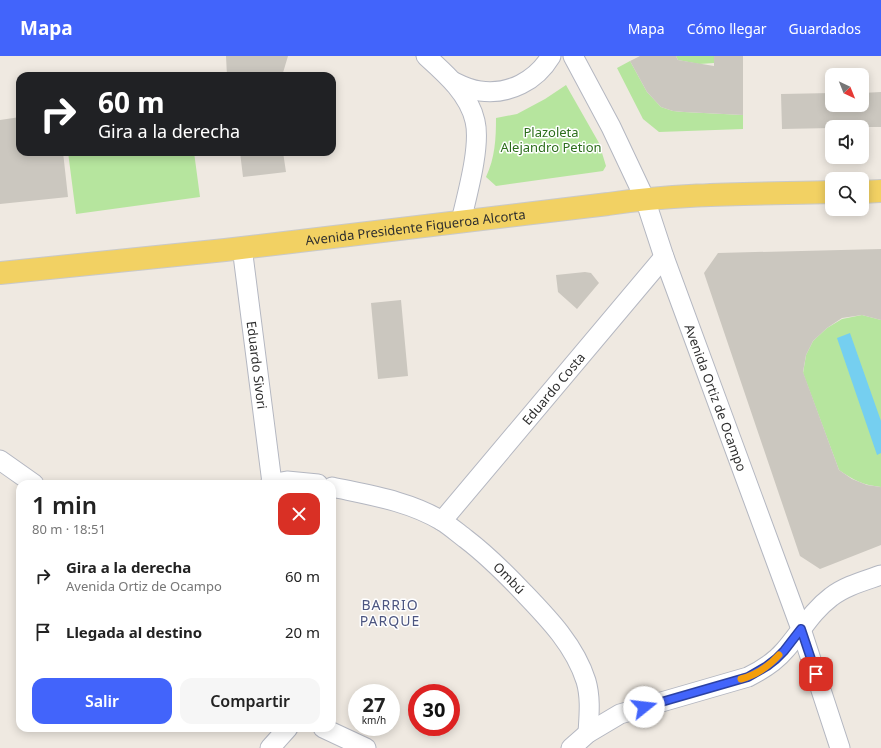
<!DOCTYPE html>
<html lang="es">
<meta charset="utf-8">
<style>
:root{--surface:#fff;--page:#f6f6f6;--text:#222;--muted:#767676;--accent:#4264fb}
body{margin:0;font-family:"Noto Sans",sans-serif;background:var(--page);color:var(--text);height:100vh;display:flex;flex-direction:column;font-size:15px;white-space:nowrap}
*{box-sizing:border-box;margin:0}
p{font-size:13px;color:var(--muted)}
.icon{flex:none;width:22px;height:22px;fill:none;stroke:currentColor;stroke-width:2;stroke-linecap:round;stroke-linejoin:round}
.map{position:relative;flex:1;overflow:hidden}
.drawer{position:absolute;left:16px;top:424px;width:320px;height:252px;display:flex;flex-direction:column;background:var(--surface);border-radius:12px;box-shadow:0 2px 10px #0003}
.drawer>*{flex:none}
.banner{position:absolute;left:16px;top:16px;width:320px;height:84px;border-radius:12px;box-shadow:0 2px 10px #0003;background:#202124;color:#fff;overflow:hidden}
.needle{width:26px;rotate:137deg}
.fabs{position:absolute;left:825px;top:12px;display:grid;gap:8px}
.fabs a{display:grid;place-items:center;width:44px;height:44px;border-radius:8px;background:var(--surface);box-shadow:0 2px 10px #0003;font-size:20px}
.speed{position:absolute;left:348px;top:628px;display:flex;gap:8px;font-size:20px;font-weight:700;text-align:center}
.speed>*{display:grid;place-content:center;width:52px;height:52px;border-radius:50%;background:var(--surface);box-shadow:0 2px 10px #0003;line-height:1}
.speed small{font-size:10px;font-weight:400}
.speed .limit{border:6px solid #d22;background:#fff;color:#111}
.pin{position:absolute;display:grid;place-items:center;width:34px;height:34px;color:#fff;margin:-17px;border-radius:8px;box-shadow:0 2px 6px #0006}
.me{position:absolute;width:44px;margin:-22px;rotate:74deg;stroke-linejoin:round;filter:drop-shadow(0 0 3px #0008)}
.turn{display:flex;align-items:center;gap:14px;height:84px;padding:0 16px;font-size:18px}
.turn .icon{width:52px;height:52px;stroke-width:2.5}
.turn b{display:block;font-size:28px;line-height:34px}
.round{display:grid;place-items:center;flex:none;width:42px;height:42px;border-radius:12px;background:var(--page)}
.head{display:flex;align-items:center;justify-content:space-between;height:68px;padding:0 16px}
h1{font-size:24px;font-weight:600;line-height:30px}
.action{display:flex;gap:8px;margin-top:auto;padding:8px 16px}
.action a{flex:1;height:46px;border-radius:12px;background:var(--accent);color:#fff;font-size:16px;font-weight:600;line-height:46px;text-align:center}
.action a+a{background:var(--page);color:var(--text)}
ul{padding:0;list-style:none}
li{display:flex;align-items:center;gap:12px;height:56px;padding:0 16px}
li div{flex:1}
li b{display:block;font-size:15px}
li em{font-style:normal}
header{display:flex;align-items:center;gap:24px;box-sizing:border-box;height:56px;padding:0 20px;background:var(--accent);color:#fff}
header strong{font-size:19px}
nav{display:flex;gap:22px;margin-inline-start:auto;font-size:14px}
.map>svg:first-child{display:block}
.green{fill:#b6e59e}
.water{fill:#75cff0}
.building{fill:#cbc7bf}
.lines{fill:none;stroke-linecap:round;stroke-linejoin:round}
.minor-casing{stroke:#b4b7c1;stroke-width:21}
.primary-casing{stroke:#c9c9c9;stroke-width:24}
.minor{stroke:#fff;stroke-width:19}
.primary{stroke:#f2d163;stroke-width:22}
.route-casing{stroke:#2b41a3;stroke-width:10}
.route{stroke:#4264fb;stroke-width:7}
.slow{stroke:#f59e0b;stroke-width:7}
.labels{text-anchor:middle;stroke-width:3;stroke-linejoin:round;paint-order:stroke}
.park-label{font-size:13px;fill:#2c6e1b;stroke:#fff}
.street-label{font-size:13px;fill:#2e2e2e;stroke:#fff}
.neighbourhood-label{font-size:14px;letter-spacing:1px;fill:#4d5680;stroke:#fff}
</style>
<header>
<strong>Mapa</strong>
<nav><a>Mapa</a><a>Cómo llegar</a><a>Guardados</a></nav>
</header>
<div class="map">
<svg width="881" height="692" viewBox="0 0 881 692">
<rect width="100%" height="100%" fill="#efe9e1"/>
<!-- green -->
<path class="green" d="M676,0H714V7L699,8L678,4Z
M630,5L647,36L661,51L673,55L684,56L743,59V73L659,76L643,63L617,12Z
M566,29L599,87L606,110L603,115L496,130L486,121C495,102 496,83 496,62L517,58L545,43Z
M68,96H194L200,141L76,158Z
M862,259L881,264V431C863,429 853,424 839,414L803,317L806,299L813,285L827,272L842,263Z"/>
<!-- water -->
<path class="water" d="M850,277L881,365V397L877,399L837,282Z"/>
<!-- building -->
<path class="building" d="M226,0H288L282,20H227Z
M640,0H676L678,4L714,10V0H743V59L684,56L673,55L661,51L647,36L630,5Z
M881,36V71H832V72L782,73L781,38L832,37V49H862V37Z
M20,61V96H63L68,141L0,148V64Z
M240,96H283L286,116L243,121Z
M881,193V264L862,259L842,262L827,272L813,285L806,299L803,316L839,414L852,423L867,429L881,431V489L820,513L800,500L704,217L718,197Z
M585,216L591,217L599,227L577,253L558,236L556,219Z
M401,244L408,320L378,323L371,247Z"/>
<g class="lines">
<!-- minor casing -->
<g class="minor-casing">
<g id="minor">
<path d="M426,0C446,18 469,38 475,65C481,90 467,139 461,165"/>
<path id="s1" d="M573,0L611,71L645,143L664,201L801,573L840,692"/>
<path d="M454,26C462,30 471,34 480,35C509,39 536,25 551,0"/>
<path id="s2" d="M242,191L272,427"/>
<path d="M0,404L34,428"/>
<path d="M270,428L287,425L318,428"/>
<path id="s3" d="M332,431C369,439 409,445 442,465C450,470 458,477 466,483C487,499 506,518 524,537C549,563 575,590 586,625C591,642 589,660 588,677"/>
<path id="s4" d="M442,465L664,201"/>
<path d="M323,672L366,692"/>
<path d="M270,692L288,672"/>
<path d="M571,692L588,677L620,658L748,621C762,614 775,606 785,594C801,576 811,556 831,541C845,530 864,525 881,519"/>
</g>
</g>
<!-- primary casing -->
<g class="primary-casing">
<g id="primary">
<path d="M862,136L881,135"/>
<path id="s5" d="M0,217L225,194L608,148C682,137 757,138 832,136"/>
</g>
</g>
<!-- minor -->
<use href="#minor" class="minor"/>
<!-- primary -->
<use href="#primary" class="primary"/>
</g>
<g class="lines">
<!-- route casing -->
<g class="route-casing">
<path id="route" d="M644,651L748,621L767,610L776,603L784,595L801,573L816,618"/>
</g>
<!-- route -->
<use href="#route" class="route"/>
<!-- slow -->
<path class="slow" d="M741,623C756,619 769,610 779,599"/>
</g>
<g class="labels">
<!-- park labels -->
<g class="park-label">
<text x="551" y="81">Plazoleta<tspan x="551" dy="15">Alejandro Petion</tspan></text>
</g>
<!-- street labels -->
<g class="street-label">
<text dy="5" stroke="none"><textPath href="#s5" startOffset="418">Avenida Presidente Figueroa Alcorta</textPath></text>
<text dy="5" stroke="none"><textPath href="#s2" startOffset="119">Eduardo Sivori</textPath></text>
<text dy="5" stroke="none"><textPath href="#s4" startOffset="173">Eduardo Costa</textPath></text>
<text dy="5" stroke="none"><textPath href="#s1" startOffset="371">Avenida Ortiz de Ocampo</textPath></text>
<text dy="5" stroke="none"><textPath href="#s3" startOffset="204">Ombú</textPath></text>
</g>
<!-- neighbourhood labels -->
<g class="neighbourhood-label">
<text x="390" y="554">BARRIO<tspan x="390" dy="16">PARQUE</tspan></text>
</g>
</g>
</svg>
<div class="fabs">
<a><svg class="needle" viewBox="-14 -14 28 28"><path d="M0-13l5 13h-10z" fill="#e53935"/><path d="M0 13l5-13h-10z" fill="#767676"/></svg></a>
<a><svg class="icon" aria-label="sound" viewBox="0 0 24 24"><path d="M4 9h4l5-4v14l-5-4H4zM17 9q2 3 0 6"/></svg></a>
<a><svg class="icon" aria-label="search" viewBox="0 0 24 24"><circle cx="10" cy="10" r="6"/><path d="M15 15l6 6"/></svg></a>
</div>
<div class="speed"><div>27<small>km/h</small></div><div class="limit">30</div></div>
<div class="pin" style="left:816px;top:618px;background:#d93025"><svg class="icon" aria-label="arrive" viewBox="0 0 24 24"><path d="M6 21V4h12l-3 4 3 4H6"/></svg></div>
<svg class="me" style="left:644px;top:651px" viewBox="-20 -20 40 40"><circle r="19" fill="#fff"/><path d="M0-13L10 11 0 6-10 11z" fill="#4264fb"/></svg>
<div class="banner">
<div class="turn"><svg class="icon" aria-label="right" viewBox="0 0 24 24"><path d="M7 20v-9h11M14 6l5 5-5 5"/></svg><div><b>60 m</b>Gira a la derecha</div></div>
</div>
<section class="drawer">
<div class="head"><div><h1>1 min</h1><p>80 m · 18:51</p></div><a class="round" style="background:#d93025;color:#fff"><svg class="icon" aria-label="close" viewBox="0 0 24 24"><path d="M6 6l12 12M18 6L6 18"/></svg></a></div>
<ul>
<li><svg class="icon" aria-label="right" viewBox="0 0 24 24"><path d="M7 20v-9h11M14 6l5 5-5 5"/></svg><div><b>Gira a la derecha</b><p>Avenida Ortiz de Ocampo</p></div><em>60 m</em></li>
<li><svg class="icon" aria-label="arrive" viewBox="0 0 24 24"><path d="M6 21V4h12l-3 4 3 4H6"/></svg><div><b>Llegada al destino</b></div><em>20 m</em></li>
</ul>
<div class="action"><a>Salir</a><a>Compartir</a></div>
</section>
</div>
